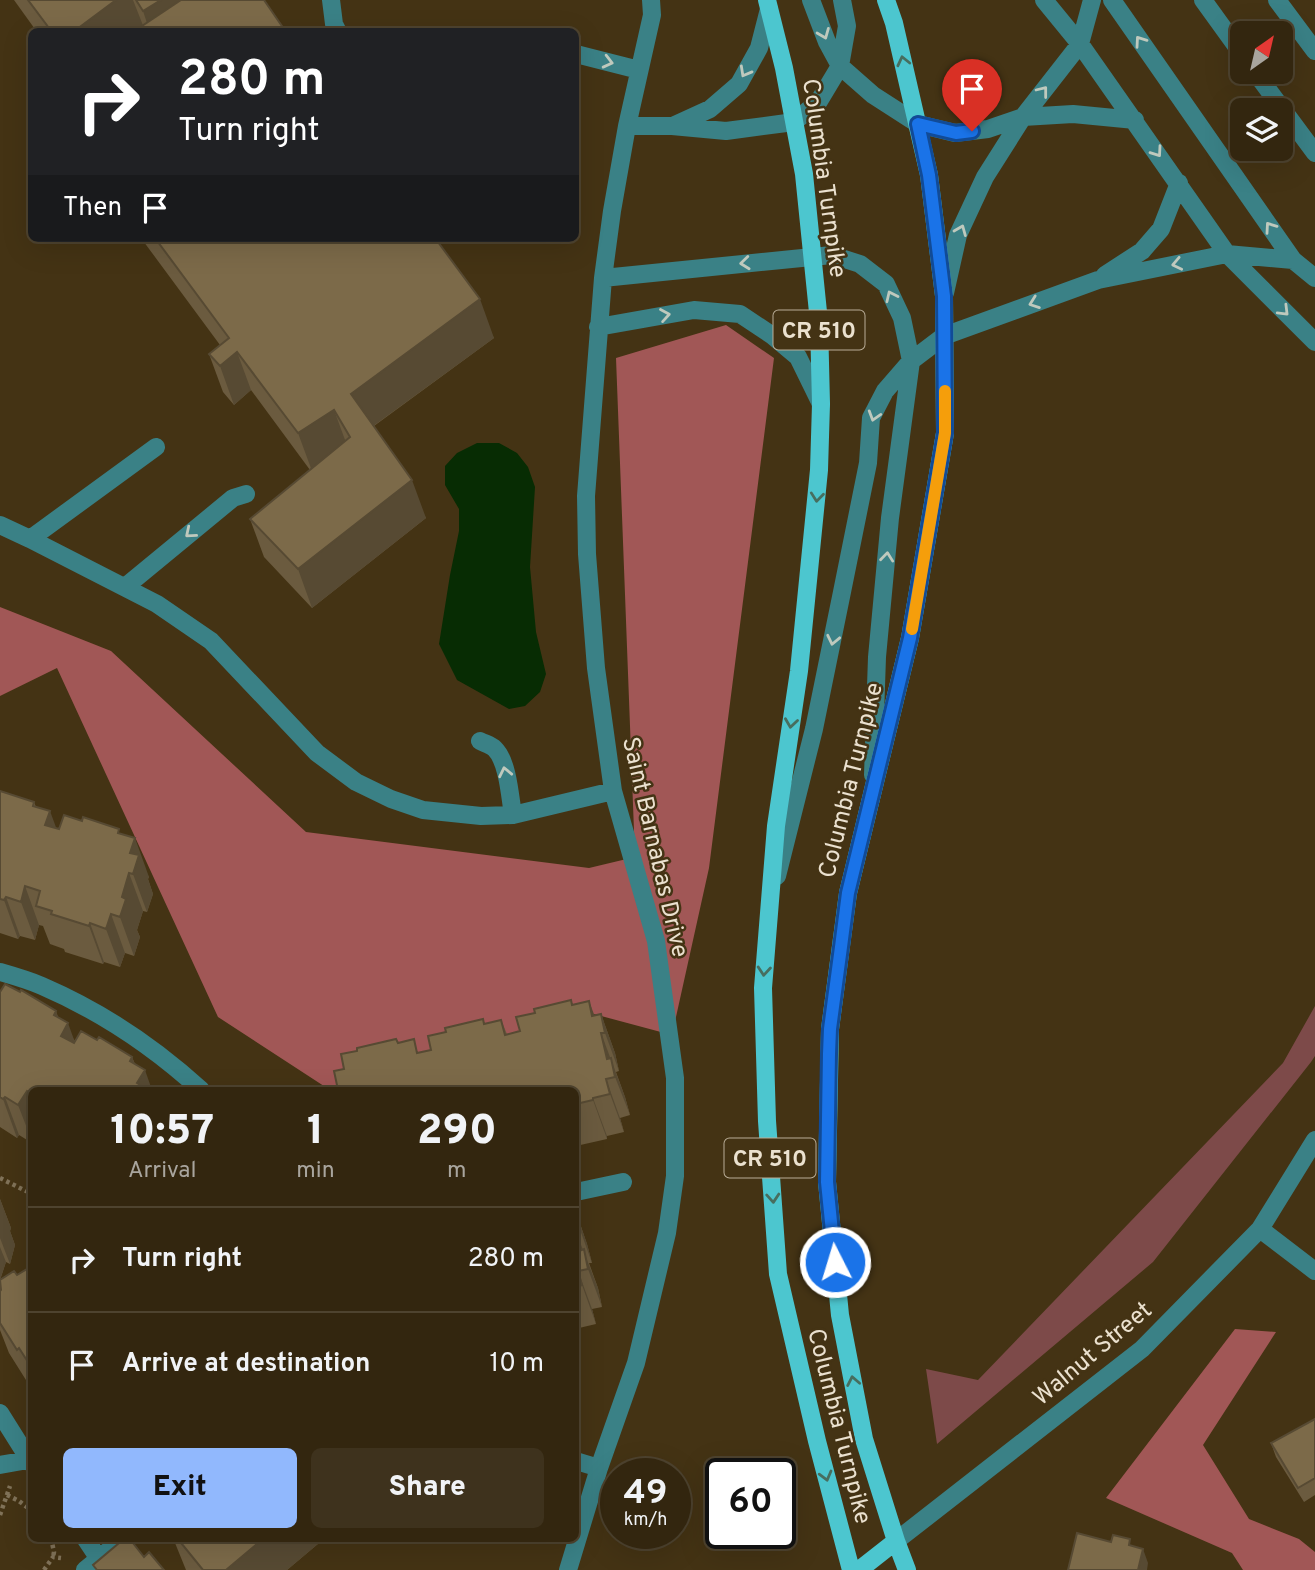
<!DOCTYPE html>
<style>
:root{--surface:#33260f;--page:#3e321d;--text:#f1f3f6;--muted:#a9a59e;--line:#4e432f;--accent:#91b8fd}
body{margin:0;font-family:Overpass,sans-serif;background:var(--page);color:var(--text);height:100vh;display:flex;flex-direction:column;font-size:26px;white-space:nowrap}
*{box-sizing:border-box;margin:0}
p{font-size:23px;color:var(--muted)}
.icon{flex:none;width:38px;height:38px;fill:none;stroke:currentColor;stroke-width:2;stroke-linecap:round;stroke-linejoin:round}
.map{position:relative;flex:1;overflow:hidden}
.drawer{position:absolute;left:28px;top:1087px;width:551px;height:455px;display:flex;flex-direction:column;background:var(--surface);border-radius:10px;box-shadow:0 7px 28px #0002,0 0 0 2px var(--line)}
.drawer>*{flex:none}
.top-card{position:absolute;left:28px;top:28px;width:551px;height:214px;border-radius:10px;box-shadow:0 7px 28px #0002,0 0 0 2px var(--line);background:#202124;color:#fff;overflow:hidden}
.needle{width:46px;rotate:34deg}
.fabs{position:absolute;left:1230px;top:21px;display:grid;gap:14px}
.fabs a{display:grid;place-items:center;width:63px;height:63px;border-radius:10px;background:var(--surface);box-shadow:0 7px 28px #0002,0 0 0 2px var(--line);font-size:35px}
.speed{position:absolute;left:600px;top:1458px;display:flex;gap:14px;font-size:35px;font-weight:700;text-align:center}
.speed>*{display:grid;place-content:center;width:91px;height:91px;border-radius:50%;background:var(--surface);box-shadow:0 7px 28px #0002,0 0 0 2px var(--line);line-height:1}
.speed small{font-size:18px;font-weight:400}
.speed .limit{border:4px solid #111;border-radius:10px;background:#fff;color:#111}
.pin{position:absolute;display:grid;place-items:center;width:60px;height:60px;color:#fff;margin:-72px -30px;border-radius:50% 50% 50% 0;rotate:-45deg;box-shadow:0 0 7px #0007}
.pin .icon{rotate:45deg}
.me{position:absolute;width:77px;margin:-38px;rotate:355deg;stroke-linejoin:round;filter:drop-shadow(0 0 5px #0008)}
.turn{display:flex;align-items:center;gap:24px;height:147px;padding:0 35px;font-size:32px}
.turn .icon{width:91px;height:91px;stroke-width:2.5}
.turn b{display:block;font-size:49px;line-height:60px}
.then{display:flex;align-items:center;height:66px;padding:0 35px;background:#0003;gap:14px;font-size:26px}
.eta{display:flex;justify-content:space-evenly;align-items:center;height:119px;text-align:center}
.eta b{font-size:42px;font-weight:800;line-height:49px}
.button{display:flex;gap:14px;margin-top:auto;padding:14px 35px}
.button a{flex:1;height:80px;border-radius:10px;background:var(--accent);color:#111;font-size:28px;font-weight:800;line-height:80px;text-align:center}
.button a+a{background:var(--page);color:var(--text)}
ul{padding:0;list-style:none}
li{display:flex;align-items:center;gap:21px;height:105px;padding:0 35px;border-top:2px solid var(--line)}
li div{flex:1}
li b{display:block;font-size:26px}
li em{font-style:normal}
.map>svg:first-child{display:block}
.green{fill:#7d4a49}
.forest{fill:#a15756}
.water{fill:#072c03}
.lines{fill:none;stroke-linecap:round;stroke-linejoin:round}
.path{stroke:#807258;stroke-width:4.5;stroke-dasharray:3.5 3.5;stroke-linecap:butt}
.minor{stroke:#3a8186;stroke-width:18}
.major{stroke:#4cc6cf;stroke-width:18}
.wall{fill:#6b5b3f}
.shaded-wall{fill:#574a33}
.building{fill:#7c6a49;stroke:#574a33;stroke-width:2}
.oneway{stroke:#bfc9bd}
.oneway2{stroke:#476e5f}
.route-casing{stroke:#114b97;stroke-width:18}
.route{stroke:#1a73e8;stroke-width:12}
.slow{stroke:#f59e0b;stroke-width:12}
.labels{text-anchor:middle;stroke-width:5;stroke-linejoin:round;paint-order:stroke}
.shield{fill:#443314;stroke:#b9ad97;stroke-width:2}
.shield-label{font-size:23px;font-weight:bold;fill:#ebe1cf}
.street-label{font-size:24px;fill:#ebe1cf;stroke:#443314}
</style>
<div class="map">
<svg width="1315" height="1570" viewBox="0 0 1315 1570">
<rect width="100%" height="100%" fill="#443314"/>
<!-- green -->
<path class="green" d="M1315,1006V1056L1311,1062L1153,1262L937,1444L926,1369L978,1380L1283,1063Z"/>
<!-- forest -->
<path class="forest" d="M726,325L774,358L709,868L672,1035L590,1013L345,1090H330L218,1017L57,668L0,696V607L111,651L306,832L589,868L635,857L616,358Z
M1235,1329L1276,1332L1203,1445L1249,1519L1299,1539L1315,1552V1570H1243L1232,1553L1106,1498Z"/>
<!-- water -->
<path class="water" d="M477,443H499L517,453L528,467L535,487L530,567L536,632L546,674L540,692L525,706L509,709L457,680L439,644L450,575L459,531V509L445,485V466L457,453Z"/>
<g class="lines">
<!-- path -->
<path class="path" d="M0,1178L32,1194
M7,1495L19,1501L32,1511
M0,1515L10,1486
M51,1538L54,1552L53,1557
M44,1570L53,1557L61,1558"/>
<!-- minor -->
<path class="minor" d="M331,0L334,24L338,32
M811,0L827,42L840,66L873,95L918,124L955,133L988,129L1023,117L1080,44L1092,0
M1044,0L1080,44L1227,254L1315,342
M1112,0L1293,260L1315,278
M1203,0L1242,54
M1277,0L1315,51
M576,54L639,70
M1255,72L1315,153
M675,125L710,109L739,84L759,48L769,9
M627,126H672L726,131L794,122L819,101L840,66L847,26L842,0
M1105,275L1142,251L1161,229L1179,183
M603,278L832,255L860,264L886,284L902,318L911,361L890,518L877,657L873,775
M945,293L958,235L985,177L1023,117L1073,114L1135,120
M598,327L694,310L740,314L773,336L798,357L821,404
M0,525L30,539L157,604L211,641L317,753L356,782L391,799L423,810L481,816L513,815L613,791
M30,539L156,447
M125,587L233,498L246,494
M480,741C486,744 491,745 495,749C508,762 510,797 513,815
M777,876L814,729L842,592L868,463L871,418L885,391L911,361L944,336L1098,280L1227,254L1293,260
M0,972C14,976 28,980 42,986C100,1011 154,1047 201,1090
M576,1192L623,1182
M1260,1229L1315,1271
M0,1413L32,1464
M576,1461L599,1468
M0,1465L28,1460
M85,1538L99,1559
M896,1541L1142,1349L1260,1229L1315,1140
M85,1570L124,1538
M568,1570L599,1468L636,1363L667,1233L675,1176V1078L656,941L613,791L596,668L587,554L586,496L603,278L612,211L627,126L652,15L651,0"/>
<!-- major -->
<path class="major" d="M767,0L784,68L804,174L819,322L821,404L819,470L799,671L776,826L763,988L767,1121L778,1274L817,1441L851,1570
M886,0L894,23L929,175L944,296L945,433L910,638L848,893L830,1029L827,1182L840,1315L864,1439L896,1541L907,1570
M859,1570L896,1541"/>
</g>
<!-- wall -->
<path class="wall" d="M14,0H264L286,32H37Z
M141,238H435L494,338L374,426L426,518L312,608L264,557L250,519L310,470L251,390L234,405L223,392L209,354L220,345Z
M0,791L34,802L36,807L56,828L121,834L149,877L148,879L153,894L147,912L143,911L137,930L140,937L134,956L125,953L120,967L104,962L103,964L65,952L64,949L50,944L43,926L39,925L35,940L20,936L18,939L0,933Z
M0,992H20L56,1011L58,1017L75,1041L97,1040L132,1057L135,1064L32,1090V1143L19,1135L17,1138L0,1127Z
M572,1005L594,1016L601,1014L615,1053L619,1071L616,1072L625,1097L630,1115L620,1118L624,1132L607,1136V1139L576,1146V1090L344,1069L398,1043L419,1053L431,1050L485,1024L501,1020L507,1034L520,1031Z
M0,1199L11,1228L10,1231L15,1245L10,1264L6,1262L0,1280L17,1275L32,1266L31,1388L9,1353L0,1330Z
M576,1212L587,1244L592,1263H589L598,1288L602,1307L592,1309L596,1324L579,1328L580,1330L576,1331Z
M1315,1419V1495L1304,1502L1276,1457L1271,1443Z
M173,1538H325L287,1570H186Z"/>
<!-- shaded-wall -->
<path class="shaded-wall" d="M116,0H133L144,28L139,32H73Z
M161,0H237L150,32L143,11Z
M480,299L494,338L365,432L351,394Z
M237,352L251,390L234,405L220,366Z
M334,410L348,448L312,471L298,433Z
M412,480L426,518L312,608L298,569Z
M50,811L64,849L45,825Z
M135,838L149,877L148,879L153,894L147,912L133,874L130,853Z
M129,873L143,911L137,930L140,937L134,956L120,917L122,897Z
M25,886L39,925L35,940L21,902Z
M6,897L20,936L18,939L4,900Z
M111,914L125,953L120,967L106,929Z
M90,923L104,962L103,964L89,926Z
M589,1001L625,1097L630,1115L615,1077L607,1059L592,1016Z
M56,1011L63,1032L68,1023L82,1062L75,1074L54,1015Z
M601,1014L615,1053L619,1071L605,1033Z
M132,1057L140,1078L145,1070L152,1090H139L130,1061Z
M606,1079L620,1118L624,1132L610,1094Z
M27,1091L32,1103V1141L18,1105Z
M5,1097L19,1135L17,1138L3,1099Z
M593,1098L607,1136V1139L593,1100Z
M0,1199L11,1228L10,1231L15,1245L10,1264L0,1238Z
M576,1212L587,1244L592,1263L578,1224Z
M576,1232L598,1288L602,1307L588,1269H586L576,1239Z
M0,1247L6,1262L0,1280Z
M578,1271L592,1309L596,1324L582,1285Z
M32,1359V1372L28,1362Z
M264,1538H325L287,1570H226Z
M1143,1549L1148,1563L1147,1570H1138Z"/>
<!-- building -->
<path class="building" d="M28,0H116L73,32H52Z
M136,0H161L143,11Z
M181,0H264L286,32H133Z
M155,238H435L480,299L351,394L412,480L298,569L250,519L350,437L334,410L298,433L237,352L220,366L209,354L229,338Z
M0,791L34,802L33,806L50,811L45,825L59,829L64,815L82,821L83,817L119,829L118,833L135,838L130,853L139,855L133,874L129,873L122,897L126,899L120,917L111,914L106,929L90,923L89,926L51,914L52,911L36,906L40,891L25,886L21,902L6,897L4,900L0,899Z
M5,984L20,992L21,990L56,1011L54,1015L68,1023L61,1036L74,1043L81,1031L97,1040L99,1037L132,1057L130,1061L145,1070L137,1083L145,1088L144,1090H32V1094L27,1091L18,1105L5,1097L3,1099L0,1097V992Z
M571,1000L572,1005L589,1001L592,1016L601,1014L605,1033H601L607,1059L611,1058L615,1077L606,1079L610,1094L593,1098V1100L576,1104V1090H338L334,1071L344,1069L341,1054L357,1051V1048L396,1039L398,1043L414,1039L417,1053L431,1050L428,1036L446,1032L445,1028L483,1019L484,1024L501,1020L505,1035L520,1031L516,1017L535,1013L534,1009Z
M576,1235L579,1251L584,1249L588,1269L578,1271L582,1285L576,1287Z
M32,1266V1359L28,1362L19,1348L17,1350L0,1323V1291L1,1290L0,1280L14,1271L17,1275Z
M1315,1419V1478L1298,1488L1271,1443Z
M1077,1533L1111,1542L1113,1535L1130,1539L1129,1545L1143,1549L1138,1570H1068Z
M125,1538H129L144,1557L149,1552L164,1570H97L93,1565Z
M177,1538H264L226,1570H203Z"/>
<!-- one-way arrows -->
<defs><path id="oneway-chevron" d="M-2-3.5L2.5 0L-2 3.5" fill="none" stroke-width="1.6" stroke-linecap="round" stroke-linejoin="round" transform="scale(1.75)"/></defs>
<g class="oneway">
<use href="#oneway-chevron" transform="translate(824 34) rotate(68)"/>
<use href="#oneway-chevron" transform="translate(1140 41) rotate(-125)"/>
<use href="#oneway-chevron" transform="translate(608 62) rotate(14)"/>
<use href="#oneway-chevron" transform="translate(745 72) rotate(119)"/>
<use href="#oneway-chevron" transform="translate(1043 91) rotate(-52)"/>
<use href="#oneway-chevron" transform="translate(1157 152) rotate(55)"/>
<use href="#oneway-chevron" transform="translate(1270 227) rotate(-125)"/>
<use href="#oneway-chevron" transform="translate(961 230) rotate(-68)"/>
<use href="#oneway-chevron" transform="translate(745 263) rotate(174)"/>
<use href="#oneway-chevron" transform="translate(1177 264) rotate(168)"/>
<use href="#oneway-chevron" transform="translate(891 296) rotate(-115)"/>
<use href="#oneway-chevron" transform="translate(1034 303) rotate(160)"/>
<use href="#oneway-chevron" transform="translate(1284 311) rotate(45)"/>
<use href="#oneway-chevron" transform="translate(665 315) rotate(-10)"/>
<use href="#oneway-chevron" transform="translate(874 416) rotate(107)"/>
<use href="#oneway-chevron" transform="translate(190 533) rotate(140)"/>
<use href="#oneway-chevron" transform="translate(887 557) rotate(-84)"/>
<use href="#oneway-chevron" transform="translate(833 640) rotate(102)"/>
<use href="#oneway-chevron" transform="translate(505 772) rotate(-102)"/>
</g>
<g class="oneway2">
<use href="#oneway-chevron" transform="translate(903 61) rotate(-103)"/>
<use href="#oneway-chevron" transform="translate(817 497) rotate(96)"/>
<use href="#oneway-chevron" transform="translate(791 723) rotate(98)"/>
<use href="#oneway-chevron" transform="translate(764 971) rotate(95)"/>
<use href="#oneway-chevron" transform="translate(773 1198) rotate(86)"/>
<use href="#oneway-chevron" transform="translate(853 1381) rotate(-101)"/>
<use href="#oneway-chevron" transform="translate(826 1476) rotate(75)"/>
</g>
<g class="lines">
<!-- route casing -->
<g class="route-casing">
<path id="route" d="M835,1262L827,1182L829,1054L830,1029L841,947L848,893L910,638L945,433L944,296L929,175L918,124L956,133L972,131"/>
</g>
<!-- route -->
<use href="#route" class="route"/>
<!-- slow -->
<path class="slow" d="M912,629L945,433V391"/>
</g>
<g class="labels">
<!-- shield labels -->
<g class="shield">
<rect x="773.5" y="310.5" width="91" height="39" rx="5"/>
<rect x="724.5" y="1138.5" width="91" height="39" rx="5"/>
</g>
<g class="shield-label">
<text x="819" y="338">CR 510</text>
<text x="770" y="1166">CR 510</text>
</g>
<!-- street labels -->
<g class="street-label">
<text transform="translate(825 178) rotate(82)" y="8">Columbia Turnpike</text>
<text transform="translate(850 780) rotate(-76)" y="8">Columbia Turnpike</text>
<text transform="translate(656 847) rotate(77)" y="8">Saint Barnabas Drive</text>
<text transform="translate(1092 1353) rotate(-40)" y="8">Walnut Street</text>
<text transform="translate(840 1426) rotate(76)" y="8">Columbia Turnpike</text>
</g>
</g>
</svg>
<div class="fabs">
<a><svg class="needle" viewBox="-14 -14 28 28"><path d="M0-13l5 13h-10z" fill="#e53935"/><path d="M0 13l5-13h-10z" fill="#a9a59e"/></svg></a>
<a><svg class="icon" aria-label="layers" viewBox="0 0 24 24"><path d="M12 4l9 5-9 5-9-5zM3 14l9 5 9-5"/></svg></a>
</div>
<div class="speed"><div>49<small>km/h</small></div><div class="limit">60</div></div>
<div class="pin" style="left:972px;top:131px;background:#d93025"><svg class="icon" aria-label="arrive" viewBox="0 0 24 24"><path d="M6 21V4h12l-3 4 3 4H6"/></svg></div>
<svg class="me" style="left:835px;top:1262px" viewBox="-20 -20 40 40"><circle r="17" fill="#1a73e8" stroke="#fff" stroke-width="3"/><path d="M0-11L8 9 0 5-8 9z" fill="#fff"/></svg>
<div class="top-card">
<div class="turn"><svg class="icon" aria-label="right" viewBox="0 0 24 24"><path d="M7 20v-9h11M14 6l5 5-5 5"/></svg><div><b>280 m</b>Turn right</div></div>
<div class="then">Then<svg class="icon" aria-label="arrive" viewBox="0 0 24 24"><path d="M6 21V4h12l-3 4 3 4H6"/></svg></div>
</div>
<section class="drawer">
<div class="eta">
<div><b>10:57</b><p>Arrival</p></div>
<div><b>1</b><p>min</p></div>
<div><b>290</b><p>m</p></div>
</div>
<ul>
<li><svg class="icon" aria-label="right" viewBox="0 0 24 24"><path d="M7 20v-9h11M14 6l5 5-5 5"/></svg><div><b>Turn right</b></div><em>280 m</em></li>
<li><svg class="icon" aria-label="arrive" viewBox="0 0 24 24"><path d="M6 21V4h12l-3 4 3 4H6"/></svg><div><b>Arrive at destination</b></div><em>10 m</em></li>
</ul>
<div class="button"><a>Exit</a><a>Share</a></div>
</section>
</div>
